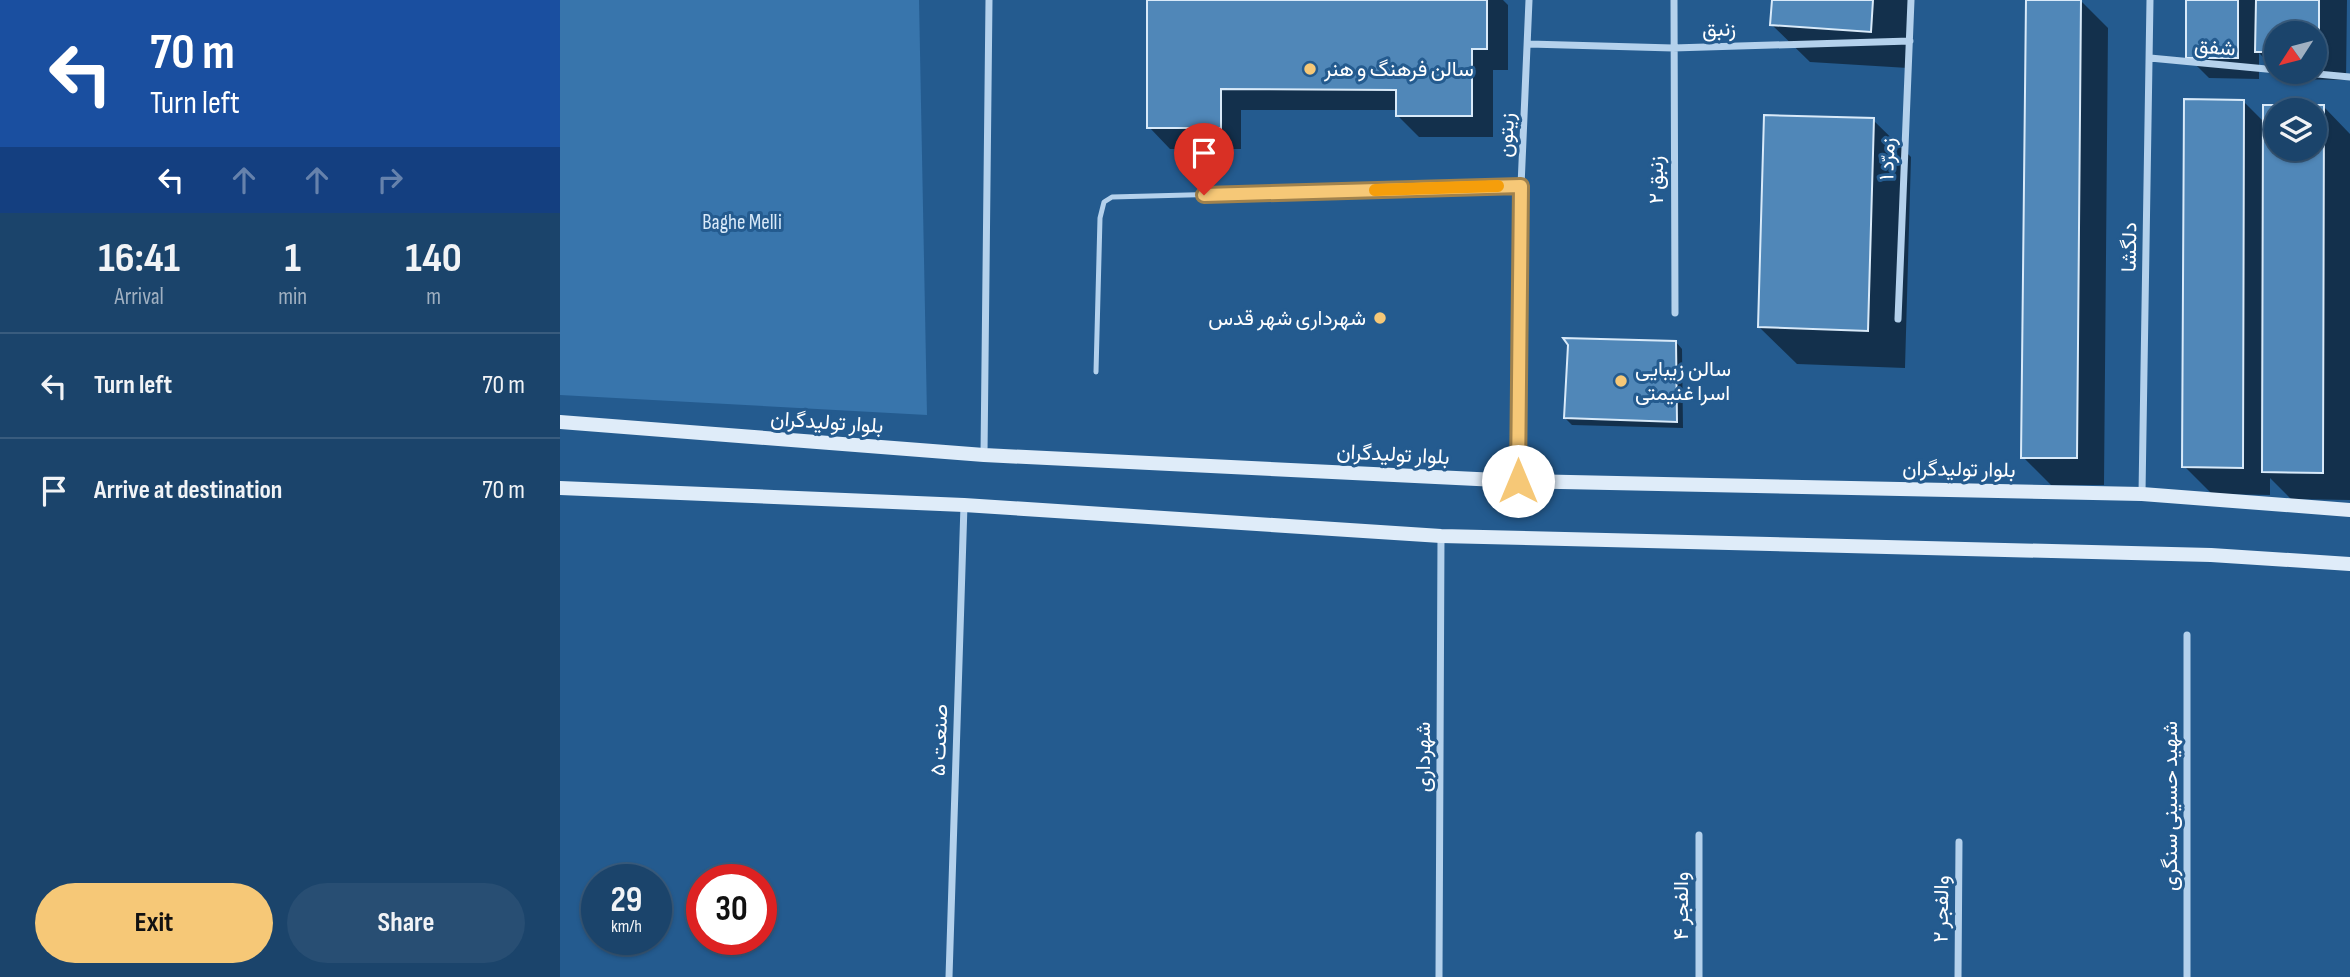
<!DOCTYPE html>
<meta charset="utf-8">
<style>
:root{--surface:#1b446b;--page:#284e73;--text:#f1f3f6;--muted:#a0b0c1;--line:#395c7e;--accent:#f6c877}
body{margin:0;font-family:"Sofia Sans Condensed",Vazirmatn,sans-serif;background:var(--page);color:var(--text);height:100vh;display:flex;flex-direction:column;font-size:26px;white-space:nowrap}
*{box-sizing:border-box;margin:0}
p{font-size:23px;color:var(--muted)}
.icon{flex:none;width:38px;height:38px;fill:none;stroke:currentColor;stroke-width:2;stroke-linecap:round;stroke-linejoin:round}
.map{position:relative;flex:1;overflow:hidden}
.panel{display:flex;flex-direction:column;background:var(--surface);width:560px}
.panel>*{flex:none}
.top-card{background:#1a4fa0;color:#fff;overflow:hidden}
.needle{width:46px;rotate:234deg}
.buttons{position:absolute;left:1704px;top:21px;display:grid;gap:14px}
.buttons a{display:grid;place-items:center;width:63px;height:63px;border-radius:50%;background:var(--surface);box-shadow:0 2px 5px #0004,0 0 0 2px var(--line);font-size:35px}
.speed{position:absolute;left:21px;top:864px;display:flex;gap:14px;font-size:35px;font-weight:700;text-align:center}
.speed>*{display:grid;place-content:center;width:91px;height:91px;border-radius:50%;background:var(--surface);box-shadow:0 2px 5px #0004,0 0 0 2px var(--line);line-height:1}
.speed small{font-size:18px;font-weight:400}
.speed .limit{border:10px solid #d22;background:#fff;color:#111}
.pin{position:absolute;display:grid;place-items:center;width:60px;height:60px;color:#fff;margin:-72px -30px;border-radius:50% 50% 50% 0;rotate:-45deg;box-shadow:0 0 7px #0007}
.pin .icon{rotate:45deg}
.me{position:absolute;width:77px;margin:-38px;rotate:0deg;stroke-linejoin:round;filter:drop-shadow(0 0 5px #0008)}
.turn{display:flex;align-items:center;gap:24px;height:147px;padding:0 35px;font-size:32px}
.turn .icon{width:91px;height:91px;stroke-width:2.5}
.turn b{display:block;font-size:49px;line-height:60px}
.lanes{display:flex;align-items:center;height:66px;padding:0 35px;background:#0003;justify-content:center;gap:35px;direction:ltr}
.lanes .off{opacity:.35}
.eta{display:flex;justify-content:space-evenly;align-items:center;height:119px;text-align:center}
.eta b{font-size:42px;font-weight:700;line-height:49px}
.action{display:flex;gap:14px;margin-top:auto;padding:14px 35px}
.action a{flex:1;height:80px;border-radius:42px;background:var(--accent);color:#111;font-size:28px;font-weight:700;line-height:80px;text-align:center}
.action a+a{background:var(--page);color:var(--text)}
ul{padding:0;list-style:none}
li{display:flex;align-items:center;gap:21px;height:105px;padding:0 35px;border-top:2px solid var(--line)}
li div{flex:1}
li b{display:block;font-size:26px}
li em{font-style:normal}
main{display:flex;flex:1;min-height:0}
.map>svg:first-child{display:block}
.green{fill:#3875ac}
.shadow{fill:#0007;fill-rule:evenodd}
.building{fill:#5087b8;stroke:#d9eaf9;stroke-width:2;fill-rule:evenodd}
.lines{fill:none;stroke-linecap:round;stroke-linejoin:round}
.service{stroke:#b4d1ec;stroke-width:5}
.minor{stroke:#b4d1ec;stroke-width:7}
.secondary{stroke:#dfecf9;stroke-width:14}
.route-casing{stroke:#a0824d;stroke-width:18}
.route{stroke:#f6c877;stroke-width:12}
.slow{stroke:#f59e0b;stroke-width:12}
.poi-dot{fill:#f6c877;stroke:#245b8f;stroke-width:2.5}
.labels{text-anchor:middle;stroke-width:6;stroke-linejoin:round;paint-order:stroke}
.street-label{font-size:21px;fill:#fff;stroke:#245b8f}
.poi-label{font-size:21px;fill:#fff;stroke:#245b8f;text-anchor:start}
.park-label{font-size:21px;fill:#d9eaf9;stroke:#245b8f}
</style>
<main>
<section class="panel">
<div class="top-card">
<div class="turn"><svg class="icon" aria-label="left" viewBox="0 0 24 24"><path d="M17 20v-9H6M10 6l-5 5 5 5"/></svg><div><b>70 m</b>Turn left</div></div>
<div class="lanes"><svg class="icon" aria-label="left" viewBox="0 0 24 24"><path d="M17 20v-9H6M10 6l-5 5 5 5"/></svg><svg class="icon off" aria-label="ahead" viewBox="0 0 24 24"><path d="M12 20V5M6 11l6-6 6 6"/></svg><svg class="icon off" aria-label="ahead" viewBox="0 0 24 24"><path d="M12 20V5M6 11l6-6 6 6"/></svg><svg class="icon off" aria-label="right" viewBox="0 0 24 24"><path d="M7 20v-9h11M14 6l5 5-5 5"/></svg></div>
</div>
<div class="eta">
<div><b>16:41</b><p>Arrival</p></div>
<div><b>1</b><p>min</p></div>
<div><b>140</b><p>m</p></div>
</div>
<ul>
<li><svg class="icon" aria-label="left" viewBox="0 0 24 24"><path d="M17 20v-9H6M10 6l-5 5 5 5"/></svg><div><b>Turn left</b></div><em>70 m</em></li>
<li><svg class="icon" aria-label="arrive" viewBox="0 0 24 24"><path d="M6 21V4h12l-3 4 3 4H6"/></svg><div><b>Arrive at destination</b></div><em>70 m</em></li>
</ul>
<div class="action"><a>Exit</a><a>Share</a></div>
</section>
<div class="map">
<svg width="1790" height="977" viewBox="0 0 1790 977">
<rect width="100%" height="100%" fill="#245b8f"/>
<!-- green -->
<path class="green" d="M0,0H359L367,415L0,395Z"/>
<!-- shadow -->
<path class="shadow" d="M589,0H943L948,5V70H933V137H859L837,115V110H681V149H610L589,127Z
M1214,0H1352L1348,68L1250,62L1212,25Z
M1467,0H1520L1548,28L1544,485H1491L1463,457Z
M1627,0H1787L1786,80L1724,79L1718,72H1755V33H1717V71L1699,53V79L1649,78L1628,57Z
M1684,102L1705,123V107H1764L1790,134V500L1731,499L1710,478V495L1652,494L1624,466ZM1717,110H1755V149H1717Z
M1313,120L1351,157L1345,368L1237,364L1199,327Z
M1116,342L1122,349L1123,428L1012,425L1005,418Z"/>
<!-- building -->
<path class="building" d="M587,0H927V49H912V116H836V90L661,89V128H587Z
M1212,0H1313L1311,32L1210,25Z
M1466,0H1521L1517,458H1461Z
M1626,0H1678V58H1626Z
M1696,0H1759V53H1755V33H1717V52H1695Z
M1624,99L1684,100L1683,468L1622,467Z
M1703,105H1764L1763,473L1702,472ZM1717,110H1755V149H1717Z
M1204,115L1314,118L1308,331L1198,327Z
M1003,338L1116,341L1117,422L1004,418L1008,345Z"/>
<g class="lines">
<!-- service -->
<path class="service" d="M536,372L540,218L544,202L552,197L961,186"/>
<!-- minor -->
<path class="minor" d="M1114,0L1115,313
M969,44L1113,48L1350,41
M1590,58L1717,70
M1736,72L1790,77
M1338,319L1351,0
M424,455L429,0
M958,481L961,186L969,0
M1582,493L1590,0
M1627,635V977
M389,977L404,505
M879,977L881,536
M1139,977V835
M1398,977L1399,842"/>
<!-- secondary -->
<path class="secondary" d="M0,422L424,455L958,481L1582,494L1790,510
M0,488L404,505L881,536L1651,555L1790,564"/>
</g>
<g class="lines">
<!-- route casing -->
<g class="route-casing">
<path id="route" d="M644,195L961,186L958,481"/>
</g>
<!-- route -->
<use href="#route" class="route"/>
<!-- slow -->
<path class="slow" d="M815,190L938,186"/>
</g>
<!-- markers -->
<g class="poi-dot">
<circle cx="750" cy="69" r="7"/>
<circle cx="820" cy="318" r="7"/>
<circle cx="1061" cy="381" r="7"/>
</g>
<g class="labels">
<!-- street labels -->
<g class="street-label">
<text transform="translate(1159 29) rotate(-2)" y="7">زنبق</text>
<text transform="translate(1655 47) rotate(5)" y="7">شفق</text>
<text transform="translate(946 135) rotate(-87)" y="7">زیتون</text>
<text transform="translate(1327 159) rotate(-88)" y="7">زمرّد ۱</text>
<text transform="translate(1096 180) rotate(-90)" y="7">زنبق ۲</text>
<text transform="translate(1569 247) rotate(-89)" y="7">دلگشا</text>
<text transform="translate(267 422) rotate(4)" y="7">بلوار تولیدگران</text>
<text transform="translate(833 454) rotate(3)" y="7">بلوار تولیدگران</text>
<text transform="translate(1399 469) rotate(1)" y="7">بلوار تولیدگران</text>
<text transform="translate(379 740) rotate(-88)" y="7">صنعت ۵</text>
<text transform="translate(863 757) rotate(-90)" y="7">شهرداری</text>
<text transform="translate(1610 806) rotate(-90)" y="7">شهید حسینی سنگری</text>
<text transform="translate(1121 906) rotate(-90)" y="7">والفجر ۴</text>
<text transform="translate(1381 909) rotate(-89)" y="7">والفجر ۲</text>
</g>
<!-- poi labels -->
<g class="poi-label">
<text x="764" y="76">سالن فرهنگ و هنر</text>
<text x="806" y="325" text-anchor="end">شهرداری شهر قدس</text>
<text x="1075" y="376">سالن زیبایی<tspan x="1075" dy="24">اسرا غنیمتی</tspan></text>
</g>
<!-- park labels -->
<g class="park-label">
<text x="182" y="229">Baghe Melli</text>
</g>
</g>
</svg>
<div class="buttons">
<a><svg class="needle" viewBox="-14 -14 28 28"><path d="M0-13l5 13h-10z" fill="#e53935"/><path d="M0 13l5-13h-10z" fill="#a0b0c1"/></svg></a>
<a><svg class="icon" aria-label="layers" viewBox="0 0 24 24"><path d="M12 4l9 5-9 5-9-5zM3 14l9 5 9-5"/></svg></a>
</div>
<div class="speed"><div>29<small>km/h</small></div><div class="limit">30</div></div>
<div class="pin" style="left:644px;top:195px;background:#d93025"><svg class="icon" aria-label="arrive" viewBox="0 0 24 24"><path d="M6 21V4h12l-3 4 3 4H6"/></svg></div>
<svg class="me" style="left:958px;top:481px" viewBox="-20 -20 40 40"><circle r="19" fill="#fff"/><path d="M0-13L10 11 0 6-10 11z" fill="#f6c877"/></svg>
</div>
</main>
